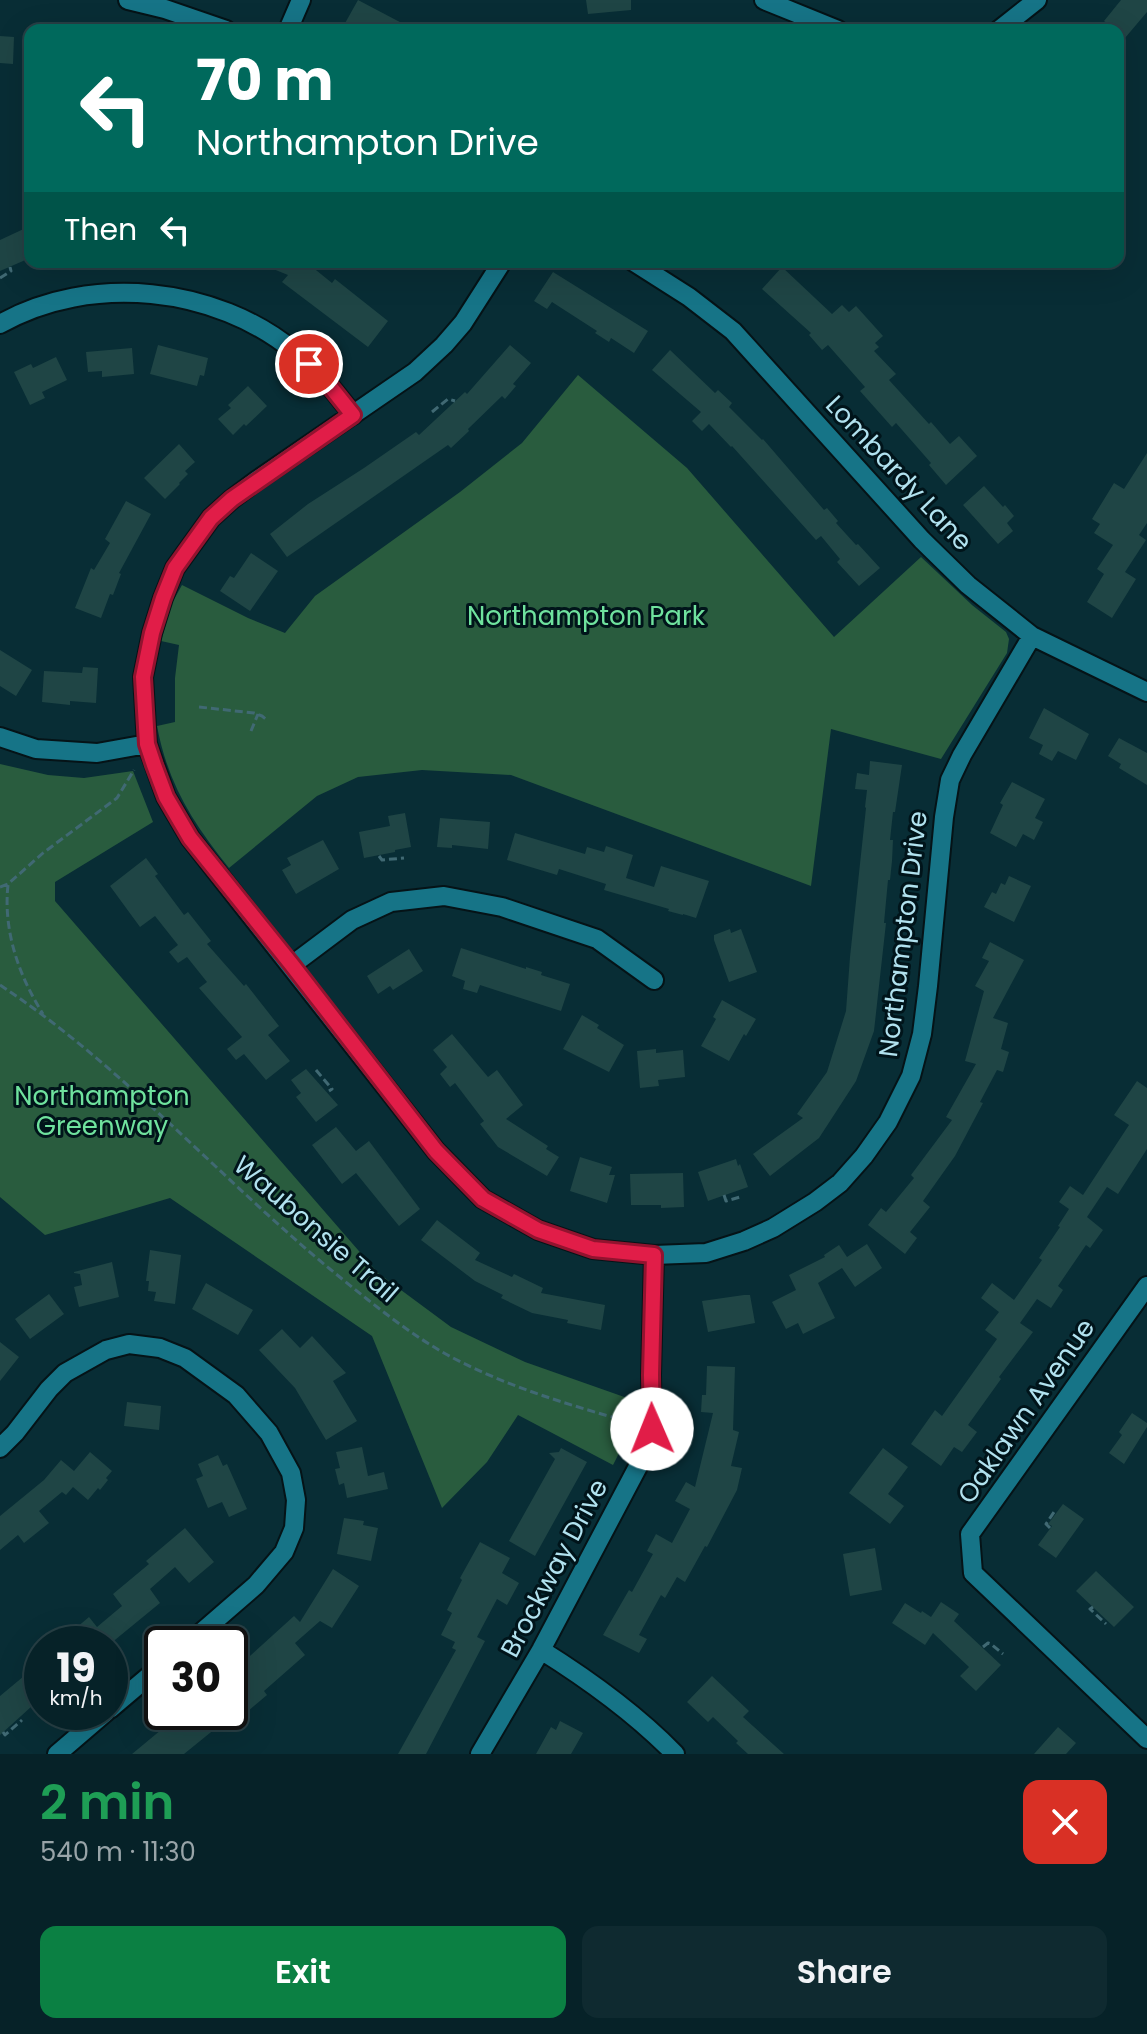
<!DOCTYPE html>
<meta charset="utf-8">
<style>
:root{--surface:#062228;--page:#0f2a30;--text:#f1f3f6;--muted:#98a4a8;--line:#273f45;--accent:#0b8043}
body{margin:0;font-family:Poppins,sans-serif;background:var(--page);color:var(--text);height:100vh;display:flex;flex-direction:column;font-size:30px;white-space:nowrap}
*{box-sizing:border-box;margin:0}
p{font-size:26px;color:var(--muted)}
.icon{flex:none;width:44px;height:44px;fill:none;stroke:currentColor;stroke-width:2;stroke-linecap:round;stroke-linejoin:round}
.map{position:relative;height:1754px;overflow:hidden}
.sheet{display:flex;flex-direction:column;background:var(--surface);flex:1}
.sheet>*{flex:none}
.top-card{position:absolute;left:24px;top:24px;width:1100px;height:244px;border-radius:16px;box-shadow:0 8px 32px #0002,0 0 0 2px var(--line);background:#00695c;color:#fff;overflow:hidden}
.speed{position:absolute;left:24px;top:1626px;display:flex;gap:16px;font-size:40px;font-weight:700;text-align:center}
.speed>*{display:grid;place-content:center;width:104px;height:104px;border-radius:50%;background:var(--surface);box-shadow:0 8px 32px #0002,0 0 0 2px var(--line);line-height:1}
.speed small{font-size:20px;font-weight:400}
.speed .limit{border:4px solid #111;border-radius:12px;background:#fff;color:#111}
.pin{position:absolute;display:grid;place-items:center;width:68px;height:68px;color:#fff;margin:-34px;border:4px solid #fff;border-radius:50%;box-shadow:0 2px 8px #0007}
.me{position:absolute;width:88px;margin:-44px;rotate:359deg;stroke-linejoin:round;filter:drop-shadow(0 0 6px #0008)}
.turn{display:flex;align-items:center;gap:28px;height:168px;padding:0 40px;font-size:36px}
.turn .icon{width:104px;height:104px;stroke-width:2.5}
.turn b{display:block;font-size:56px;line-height:68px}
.then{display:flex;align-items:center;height:76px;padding:0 40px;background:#0003;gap:16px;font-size:30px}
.round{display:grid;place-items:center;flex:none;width:84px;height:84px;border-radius:16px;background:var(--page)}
.head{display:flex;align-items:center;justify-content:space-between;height:136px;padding:0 40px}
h1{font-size:48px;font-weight:600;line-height:60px;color:#1e9e55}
.action{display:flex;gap:16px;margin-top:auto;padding:16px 40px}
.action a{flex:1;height:92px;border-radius:16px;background:var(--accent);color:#fff;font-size:32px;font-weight:600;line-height:92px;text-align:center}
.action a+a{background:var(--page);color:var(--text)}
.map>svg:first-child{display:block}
.green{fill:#295c3e}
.building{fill:#1f4545}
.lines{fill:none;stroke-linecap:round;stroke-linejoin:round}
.minor-casing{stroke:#051317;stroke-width:22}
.path{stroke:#406973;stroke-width:3;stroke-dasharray:8 4;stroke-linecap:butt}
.minor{stroke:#167487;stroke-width:18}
.route-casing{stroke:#92132f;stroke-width:20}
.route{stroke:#e11d48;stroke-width:14}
.labels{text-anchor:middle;stroke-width:6;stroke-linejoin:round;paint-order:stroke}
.street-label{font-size:26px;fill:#b1e2ef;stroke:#00141a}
.park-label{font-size:26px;fill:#6fe29e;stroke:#00141a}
</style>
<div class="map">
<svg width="1147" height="1754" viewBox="0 0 1147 1754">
<rect width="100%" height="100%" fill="#082d35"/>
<!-- green -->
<path class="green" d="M578,375L687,468L834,637L921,557L972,605L1006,632L1009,639L1007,653L941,759L831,729L811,886L511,775L422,770L358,777L317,796L229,868C192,822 168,784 157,726L175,722V678L179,645L161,641L172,603L182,585L248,618L285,633L315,596L460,492L522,443Z
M0,764L48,775L84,778L133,771L153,822L55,882V901L378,1273L451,1327L525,1362L630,1399C633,1420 623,1447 613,1465L518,1415L487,1462L442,1508L372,1336L170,1198L45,1235L0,1197Z"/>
<!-- building -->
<path class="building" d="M358,0L415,30H353L344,25Z
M586,0H631V10L588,14Z
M1121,0H1147V12L1125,38L1118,33V30H1115L1104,21Z
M0,36L14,37L13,64L0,63Z
M30,226V258L0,271V240Z
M256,262H306L332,283L335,279L388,321L368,347L282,282L288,275Z
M782,267L832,314L842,305L849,312L856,306L883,336L875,343L879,347L874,351L896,374L889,380L929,424L931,422L950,444L959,436L977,456L946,485L929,465L931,463L896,423L892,427L860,391L865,387L828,345L822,350L809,335L811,333L762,289Z
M553,272L648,331L634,353L611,338L609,342L595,333L597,331L552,302L547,309L534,301Z
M158,345L208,358L204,376L200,375L197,386L150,374Z
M510,345L531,363L513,384L516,386L505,399L502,396L468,429L469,431L451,448L448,445L287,557L270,534L308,504L364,468L416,432L419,435L465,392L467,394Z
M132,348L134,374L102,377V371L88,372L86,352Z
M670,350L715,393L718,390L732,403L729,407L762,440L763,439L824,510L827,508L838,521L836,523L856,545L858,544L880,568L859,586L837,562L840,559L821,536L816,540L732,446L731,447L709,424L702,431L692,421L701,412L652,370Z
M56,357L67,380L42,392L45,398L30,405L14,372L31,364L33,368Z
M248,386L267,406L246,426L244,424L233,435L218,419L231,408L228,405Z
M179,444L195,462L185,471L188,474L179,483L180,484L165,499L144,478Z
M1147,453V523L1139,535L1146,540L1125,572L1136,579L1112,618L1087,602L1104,574L1097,569L1113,545L1094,533L1100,524L1092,519L1114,483L1124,489Z
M984,486L1003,507L1005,505L1014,516L1007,523L1013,531L998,544L963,505Z
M126,501L151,514L119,573L121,574L113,595L110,594L101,618L75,608L91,568L94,570L110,543L105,539Z
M251,553L278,571L250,611L220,591L230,576L234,578Z
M0,650L32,670L16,696L0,686Z
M83,667L98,668L96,703L70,701V705L42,702L44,671L82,673Z
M1044,708L1089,734L1076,760L1058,751L1052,761L1039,754L1043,745L1029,738Z
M1119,738L1147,753V785L1119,768L1121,764L1108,756Z
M870,761L902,765L895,812H893L890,840H893L892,861L890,880H888L884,923H886L874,1031L856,1081L819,1138L770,1176L753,1154L803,1118L797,1114L827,1072L846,1011L850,957L866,808L865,807L867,790L855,789L857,773L869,775Z
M1012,782L1045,799L1035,818L1043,822L1034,840L1023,834L1016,847L990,833L1003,805L1000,803Z
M405,813L411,847L395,850V852L364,858L359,832L390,826L388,816Z
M440,818L490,822L488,849L452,845V848L437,847Z
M515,833L585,854L587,847L604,852L606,846L633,855L626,878L654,887L661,866L709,881L696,918L683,914V915L668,911L669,909L604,890L606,884L559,869L557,875L507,860Z
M323,840L339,869L296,894L282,870L291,865L287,858Z
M146,858L158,874L155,876L184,915L188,912L211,941L207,944L244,986L246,984L279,1026L268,1035L290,1061L266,1080L244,1054L236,1060L227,1049L242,1037L199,988L207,982L187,957L178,963L169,952L178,945L155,916L140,927L110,886Z
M1009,876L1031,886L1014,922L984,907L992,892L996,894L1001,883L1005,885Z
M730,929L731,933L741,929L757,972L729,982L714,940V935Z
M990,942L1024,960L993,1018L1008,1023L1001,1049L1009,1052L1003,1072L997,1070L980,1102L983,1103L955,1156L923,1201L930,1207L910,1232L917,1238L905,1254L868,1225L881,1208L886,1212L914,1178L911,1175L952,1120L946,1117L976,1064L965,1061L984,991L975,986L989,961L982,958Z
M461,948L526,969V967L542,972L541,975L570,984L561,1011L480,985L477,993L463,989L465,981L452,976Z
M409,949L423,971L393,990L390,986L378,994L367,976Z
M722,1000L756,1019L746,1036L744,1034L729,1061L701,1046L716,1019L713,1017Z
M582,1015L599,1025L597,1028L624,1045L609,1072L563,1049Z
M452,1034L488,1077L497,1070L523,1105L506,1119L548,1146L546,1149L559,1157L547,1176L498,1147L480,1124L484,1121L455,1083L450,1087L440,1074L447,1067L433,1050Z
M656,1049V1053L683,1050L685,1077L658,1080L659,1086L640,1088L637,1051Z
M306,1069L338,1105L316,1122L296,1097L301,1093L291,1080Z
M1137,1081L1147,1088V1149L1118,1194L1107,1187L1087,1217L1103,1230L1090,1248L1086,1245L1058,1286L1063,1290L1051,1308L1037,1299L1020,1323L1033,1332L999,1377L1001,1379L968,1425L977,1432L962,1452L954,1447L941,1466L911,1444L935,1410L942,1416L997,1339L985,1330L999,1312L981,1298L992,1283L1014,1300L1042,1260L1039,1258L1060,1227L1058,1226L1069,1209L1059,1202L1070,1186L1083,1195L1129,1125L1114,1115Z
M336,1127L356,1151L369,1141L420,1209L399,1226L356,1173L342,1184L312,1145Z
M580,1157L612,1167L609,1175H615L607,1203L570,1191Z
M736,1159L738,1166L740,1164L748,1187L708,1201L698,1172Z
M683,1173L684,1207L661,1208V1205H631L630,1174Z
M437,1220L480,1253L475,1260L512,1277L514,1274L543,1288L541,1293L605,1305L601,1330L567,1323L568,1320L532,1313L501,1298L503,1295L475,1281L421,1240Z
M867,1244L882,1268L855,1287L842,1268L818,1283L835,1318L803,1334L798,1323L786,1329L772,1302L796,1290L789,1275L825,1257L824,1255L839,1245L847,1257Z
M150,1250L181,1255L175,1304L154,1301L156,1292L148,1291L149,1281H146Z
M112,1262L119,1297L79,1307L74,1287L82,1285L80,1274L74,1273V1272Z
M206,1283L253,1310L238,1335L192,1309Z
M49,1294L64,1314L30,1339L15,1319Z
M744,1295H750L755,1323L708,1332L702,1301Z
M282,1329L300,1348L312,1336L346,1373L333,1381L357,1421L326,1440L295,1388L259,1350Z
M0,1342L19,1357L0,1381Z
M707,1366L735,1367L733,1430L739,1432L731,1466L742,1468L737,1490L707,1547L705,1546L685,1582L677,1577L665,1598L661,1595L639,1635L647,1639L639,1653L603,1635L629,1590L632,1592L653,1554L647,1551L656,1534L672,1543L690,1509L675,1501L686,1482L695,1487L713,1413L701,1412L702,1395H706Z
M127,1402L161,1406L159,1430L124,1426Z
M1132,1413L1147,1423V1427L1124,1464L1109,1453L1122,1435L1119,1432Z
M362,1447L368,1476L384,1472L388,1489L347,1498L344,1483L339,1485L335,1469L340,1468L336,1452Z
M561,1448L587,1462L535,1556L509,1541L555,1459L549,1453L559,1452Z
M883,1448L908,1467L888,1494L904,1506L890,1524L849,1493Z
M90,1452L112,1471L106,1478L108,1480L100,1490L98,1488L88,1500L73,1487L66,1495L62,1492L39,1511L49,1523L24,1543L18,1535L0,1550V1516L44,1480L61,1460L74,1471Z
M218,1455L223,1466L227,1464L247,1509L229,1517L222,1502L208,1508L196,1479L203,1476L198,1464Z
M1063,1504L1084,1519L1056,1558L1038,1545L1052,1526L1048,1524Z
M344,1518L364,1521L363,1525L378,1528L371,1561L337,1554Z
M185,1528L214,1562L189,1583L175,1567L150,1589L160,1603L110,1644H57L89,1617L97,1627L122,1606L113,1594L149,1564L146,1561Z
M480,1542L510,1558L502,1573L519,1583L507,1605L497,1599L477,1637L485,1641L426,1754H398L456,1650L452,1648L455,1642L441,1635L452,1613L447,1610L462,1580L460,1578Z
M875,1548L882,1590L850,1596L843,1554Z
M333,1569L359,1586L332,1628L320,1621L295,1643L305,1655L264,1691L267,1695L247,1712L242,1707L184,1754H132L179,1715L181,1718L188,1712H230V1674L294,1616L300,1622Z
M1096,1571L1134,1607L1114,1627L1076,1591Z
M941,1602L959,1614L954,1621L1001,1665L976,1691L960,1676L969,1667L933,1633L925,1645L892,1623L905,1603L921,1613L922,1611L931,1617Z
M42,1661V1697L0,1735V1696Z
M712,1676L749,1711L743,1717L784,1754H748L736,1743L738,1741L713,1717L708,1722L687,1702Z
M560,1721L583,1733L571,1754H536L551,1727L556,1730Z
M1058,1727L1076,1743L1066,1754H1034Z"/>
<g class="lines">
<!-- minor casing -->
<g class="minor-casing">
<path id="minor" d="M128,0L165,9L226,30
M764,0L838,30
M288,30L301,0
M999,30L1037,0
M502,262L463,323L444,345L415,372L256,481L232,499L211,518L175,568L163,598L152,633L143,677L147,744L166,797L190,838L436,1151L483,1199L538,1230L593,1249L654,1255L706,1253L744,1241L773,1228L815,1202L840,1183L864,1156L888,1122L911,1076L922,1034L928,986L944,817L950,780L962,755L1032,636
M634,262L689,297L733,331L922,540L968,585L1032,636L1147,692
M0,324C90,273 216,286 295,352C318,370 336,393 353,415
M0,737L36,749L97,753L147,744
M292,965L352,920L391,902L444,896L502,907L597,939L654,980
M1147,1286L970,1534L973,1573L1147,1739
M0,1448L15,1433L49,1389L65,1373L106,1350L129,1344L160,1348L185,1358L236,1395L269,1433L291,1473L296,1500L294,1528L284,1552L256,1585L188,1644
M541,1650C589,1680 635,1713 675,1754
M110,1709L162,1665
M57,1754L106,1712
M480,1754L541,1650L642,1459L652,1429L651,1375L654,1255"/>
</g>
<!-- path -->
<path class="path" d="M0,278L11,271L10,267
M432,412L448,399L455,401
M199,707L254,713L262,716L268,721
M251,731L258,714
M379,856L382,860L404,858
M8,885C3,931 19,976 43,1014
M0,887L8,884L43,853L117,798L134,770
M0,985C124,1067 222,1181 336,1274C374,1305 413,1337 455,1359C511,1388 573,1406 633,1423
M316,1070L332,1089L329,1091
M724,1195L726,1201L740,1197
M1050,1528L1046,1524L1056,1509
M1093,1607L1090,1609L1106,1624
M983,1647L988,1643L991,1644L1003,1654
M3,1732L5,1735L22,1720"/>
<!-- minor -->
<use href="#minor" class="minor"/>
</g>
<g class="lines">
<!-- route casing -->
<g class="route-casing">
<path id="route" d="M309,364L325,380L353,415L232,499L211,518L175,568L163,598L152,633L143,677L147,744L154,765L166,797L190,838L292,965L436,1151L483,1199L538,1230L593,1249L654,1255L651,1375L652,1429"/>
</g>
<!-- route -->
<use href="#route" class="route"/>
</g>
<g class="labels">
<!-- street labels -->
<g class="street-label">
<text transform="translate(899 473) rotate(47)" y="9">Lombardy Lane</text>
<text transform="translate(903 934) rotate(-83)" y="9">Northampton Drive</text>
<text transform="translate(316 1229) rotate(41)" y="9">Waubonsie Trail</text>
<text transform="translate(1026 1411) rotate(-55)" y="9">Oaklawn Avenue</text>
<text transform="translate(554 1568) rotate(-62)" y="9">Brockway Drive</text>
</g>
<!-- park labels -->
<g class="park-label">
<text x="586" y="625">Northampton Park</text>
<text x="102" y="1105">Northampton<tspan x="102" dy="30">Greenway</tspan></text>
</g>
</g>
</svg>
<div class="speed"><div>19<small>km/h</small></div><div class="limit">30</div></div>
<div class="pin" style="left:309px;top:364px;background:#d93025"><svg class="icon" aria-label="arrive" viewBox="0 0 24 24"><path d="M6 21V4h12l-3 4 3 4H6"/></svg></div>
<svg class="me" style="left:652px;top:1429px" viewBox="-20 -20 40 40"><circle r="19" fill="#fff"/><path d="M0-13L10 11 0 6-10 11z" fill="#e11d48"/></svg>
<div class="top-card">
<div class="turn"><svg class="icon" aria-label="left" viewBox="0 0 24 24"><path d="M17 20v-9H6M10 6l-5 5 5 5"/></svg><div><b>70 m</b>Northampton Drive</div></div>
<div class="then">Then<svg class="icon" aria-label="left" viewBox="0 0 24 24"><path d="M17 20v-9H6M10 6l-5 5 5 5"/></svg></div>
</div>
</div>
<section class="sheet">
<div class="head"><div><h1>2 min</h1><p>540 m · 11:30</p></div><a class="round" style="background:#d93025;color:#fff"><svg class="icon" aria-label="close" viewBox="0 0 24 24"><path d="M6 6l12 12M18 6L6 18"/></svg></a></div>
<div class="action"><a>Exit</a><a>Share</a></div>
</section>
